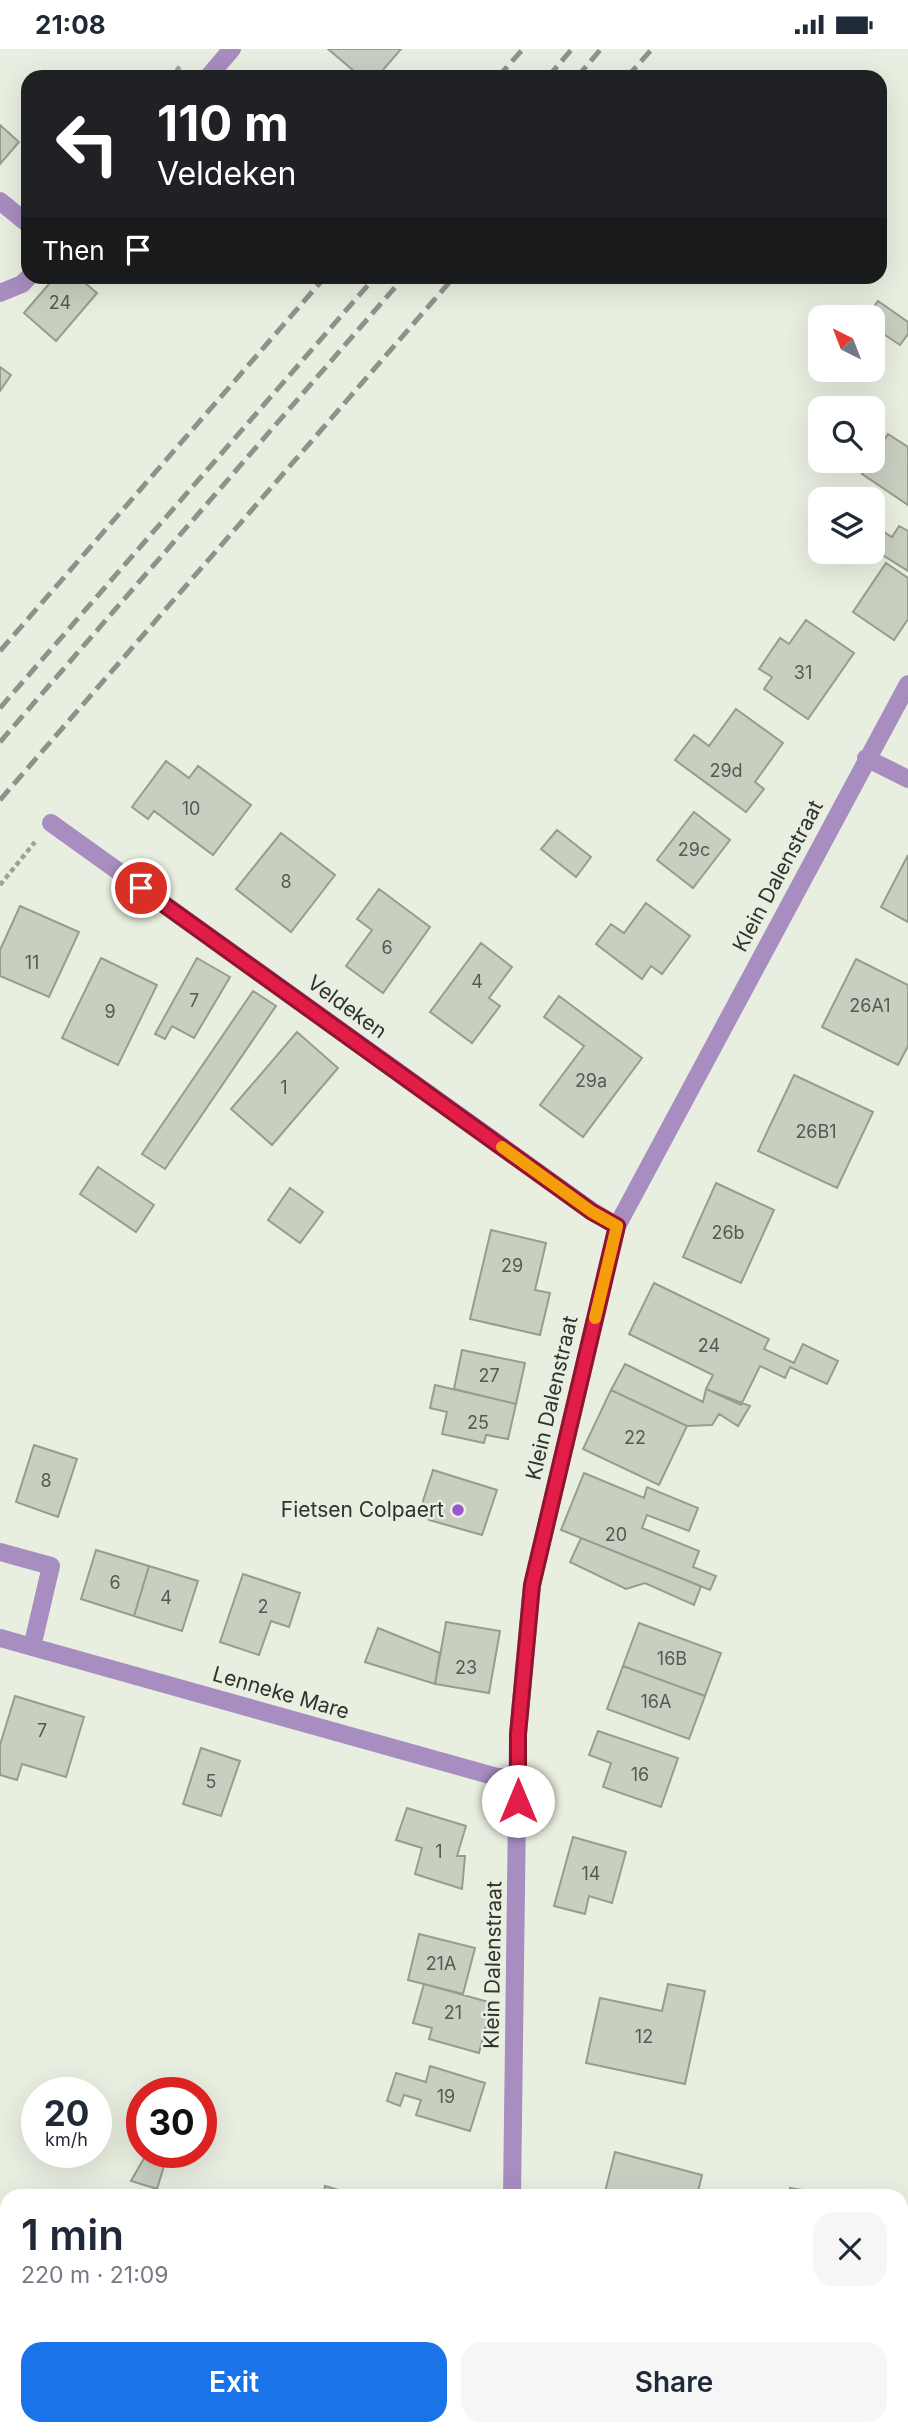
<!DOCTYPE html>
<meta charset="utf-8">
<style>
:root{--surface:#fff;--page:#f6f6f7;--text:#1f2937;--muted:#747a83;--accent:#1a73e8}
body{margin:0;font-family:Inter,sans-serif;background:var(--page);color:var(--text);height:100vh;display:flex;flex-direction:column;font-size:26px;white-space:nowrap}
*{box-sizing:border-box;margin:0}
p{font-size:23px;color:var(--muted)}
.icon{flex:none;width:38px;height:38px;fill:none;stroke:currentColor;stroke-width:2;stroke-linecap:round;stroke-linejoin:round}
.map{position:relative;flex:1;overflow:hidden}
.side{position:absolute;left:0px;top:2140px;width:908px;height:247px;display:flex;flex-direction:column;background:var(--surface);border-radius:21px 21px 0 0;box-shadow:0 7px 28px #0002}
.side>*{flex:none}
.banner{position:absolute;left:21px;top:21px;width:866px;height:214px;border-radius:21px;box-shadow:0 7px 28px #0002;background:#202124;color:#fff;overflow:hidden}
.needle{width:46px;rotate:318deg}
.tools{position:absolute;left:808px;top:256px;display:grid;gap:14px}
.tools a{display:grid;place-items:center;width:77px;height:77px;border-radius:14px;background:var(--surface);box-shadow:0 7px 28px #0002;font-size:35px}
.speed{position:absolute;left:21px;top:2028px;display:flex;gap:14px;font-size:35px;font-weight:700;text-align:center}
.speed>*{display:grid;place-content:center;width:91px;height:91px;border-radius:50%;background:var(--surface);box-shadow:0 7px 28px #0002;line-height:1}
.speed small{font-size:18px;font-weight:400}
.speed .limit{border:10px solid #d22;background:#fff;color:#111}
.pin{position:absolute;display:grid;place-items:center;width:60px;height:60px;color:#fff;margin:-30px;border:4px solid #fff;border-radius:50%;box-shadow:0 2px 7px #0007}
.me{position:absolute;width:77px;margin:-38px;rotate:0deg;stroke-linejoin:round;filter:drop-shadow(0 0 5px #0008)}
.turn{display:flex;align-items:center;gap:24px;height:147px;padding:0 21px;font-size:32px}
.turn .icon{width:91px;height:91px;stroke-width:2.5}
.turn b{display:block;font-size:49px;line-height:60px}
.then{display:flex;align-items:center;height:66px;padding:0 21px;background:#0003;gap:14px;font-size:26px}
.round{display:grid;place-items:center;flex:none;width:74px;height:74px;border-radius:21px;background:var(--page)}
.overview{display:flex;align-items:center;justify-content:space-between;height:119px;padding:0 21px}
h1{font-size:42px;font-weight:600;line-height:52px}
.primary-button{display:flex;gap:14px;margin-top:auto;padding:14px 21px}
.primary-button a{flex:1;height:80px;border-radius:21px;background:var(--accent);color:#fff;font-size:28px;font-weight:600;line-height:80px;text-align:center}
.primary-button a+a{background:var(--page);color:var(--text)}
.status{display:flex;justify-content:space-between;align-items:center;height:49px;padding:0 35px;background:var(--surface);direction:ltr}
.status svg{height:19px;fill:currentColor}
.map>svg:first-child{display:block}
.building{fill:#c9cfc0;stroke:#979c8f;stroke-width:2}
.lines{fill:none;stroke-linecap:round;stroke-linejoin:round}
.path{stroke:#9da296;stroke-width:4.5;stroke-dasharray:5 3.5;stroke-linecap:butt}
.minor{stroke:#a78dc0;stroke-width:18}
.rail{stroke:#8e9288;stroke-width:5;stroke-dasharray:14 7;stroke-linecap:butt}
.route-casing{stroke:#92132f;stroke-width:18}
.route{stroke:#e11d48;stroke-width:12}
.slow{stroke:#f59e0b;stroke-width:12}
.poi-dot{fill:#9a58ce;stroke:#e9efe0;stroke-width:2.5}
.labels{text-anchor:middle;stroke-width:5;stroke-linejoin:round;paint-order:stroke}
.number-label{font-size:18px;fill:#565951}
.street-label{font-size:21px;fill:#30322c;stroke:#e9efe0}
.poi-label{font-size:21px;fill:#30322c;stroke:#e9efe0;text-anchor:end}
</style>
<div class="status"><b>21:08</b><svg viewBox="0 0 49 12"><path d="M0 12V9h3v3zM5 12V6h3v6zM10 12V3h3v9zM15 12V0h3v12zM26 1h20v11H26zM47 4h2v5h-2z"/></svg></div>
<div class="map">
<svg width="908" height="2386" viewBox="0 0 908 2386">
<rect width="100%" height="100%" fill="#e9efe0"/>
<!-- building -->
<path class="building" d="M328,0H401L377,28H361Z
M0,76L19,93L0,115Z
M55,228H78L97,244L56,292L24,264Z
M878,252L908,273V285L900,296L873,278V268H867Z
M0,318L11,326L0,342Z
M888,385L908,398V456L862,425Z
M873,476L892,488L899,477L908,482V522L873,500Z
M886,514L908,529V570L894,591L853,563Z
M806,571L854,604L808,670L764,640L772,628L759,620L780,589L789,595Z
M736,660L783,694L755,733L764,740L746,763L675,711L694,686L709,697Z
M166,712L189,729L198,717L251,756L213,806L154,762L148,770L132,758Z
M694,763L730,791L693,839L657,811Z
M557,781L591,808L576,828L541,800Z
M281,784L335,826L291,883L236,840Z
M908,806V873L881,858Z
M379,840L430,878L383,944L346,917L372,881L357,870Z
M646,854L690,887L662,925L651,917L642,930L596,895L611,875L624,884Z
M20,857L79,883L49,948L0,927V901Z
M481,894L512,918L489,949L500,957L472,994L430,963Z
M101,909L157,936L118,1016L62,989Z
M197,909L230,928L194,989L172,977L165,990L155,985Z
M856,910L908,936V997L898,1016L822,978Z
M253,942L276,957L165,1120L142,1105Z
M559,947L642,1009L583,1088L540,1056L584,997L544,968Z
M297,983L338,1019L272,1096L231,1060Z
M794,1026L873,1063L837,1139L758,1102Z
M98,1118L154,1156L136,1183L80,1145Z
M716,1134L774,1161L741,1234L683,1208Z
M290,1139L323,1163L300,1194L268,1171Z
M491,1181L546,1194L535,1241L550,1244L540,1286L470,1270Z
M654,1234L769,1290L764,1300L794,1314L803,1295L838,1312L827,1335L790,1318L785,1329L760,1317L741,1356L706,1340L713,1326L629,1285Z
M462,1301L525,1314L516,1355L454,1340Z
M625,1315L703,1353L706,1340L750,1357L738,1377L719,1365L712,1376L687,1377L611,1341Z
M435,1336L516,1355L508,1390L486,1386L484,1394L442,1385L447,1363L430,1359Z
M611,1341L687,1377L659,1436L583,1400Z
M34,1396L77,1410L58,1468L16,1453Z
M433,1421L497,1441L482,1486L429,1471L423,1452Z
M584,1424L644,1449L647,1438L698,1459L689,1482L647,1466L642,1479L699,1502L693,1518L716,1527L710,1541L561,1481Z
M581,1489L701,1537L694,1556L645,1534L626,1540L570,1513Z
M96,1501L149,1517L134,1567L81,1550Z
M149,1517L198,1532L182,1582L134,1567Z
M243,1525L300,1544L289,1578L271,1572L259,1606L220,1593Z
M446,1573L500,1582L489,1644L435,1635Z
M639,1574L721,1604L705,1647L623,1617Z
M378,1579L440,1604L435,1635L365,1613Z
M623,1617L705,1647L689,1690L607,1660Z
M15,1647L84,1668L66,1728L22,1715L17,1731L0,1726V1696Z
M598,1682L678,1709L661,1758L603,1738L611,1714L589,1706Z
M201,1699L240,1712L221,1767L183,1755Z
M407,1759L466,1777L457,1807H465L462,1840L415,1825L422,1799L396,1791Z
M573,1788L626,1803L612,1854L589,1847L585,1865L554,1857Z
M419,1885L475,1899L463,1945L408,1931Z
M424,1935L492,1954L479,2004L429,1990L432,1979L413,1974Z
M668,1935L705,1942L685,2035L586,2014L600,1949L662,1962Z
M430,2017L485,2034L470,2082L416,2066L421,2051L404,2046L400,2057L387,2052L396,2024L426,2033Z
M615,2103L702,2126L697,2147H604Z
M147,2104H168L157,2140L131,2132Z
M325,2137L342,2142L341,2147L323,2146Z
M790,2139L821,2144L820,2147H789Z
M248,2380H323L342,2386H246Z"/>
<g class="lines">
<!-- path -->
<path class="path" d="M171,28L182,15
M0,836L35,793"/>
<!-- minor -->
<path class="minor" d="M208,28L232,0
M0,152L28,175
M0,244L22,235L29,228
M866,709L908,730
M51,774L592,1162L617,1177
M0,1503L51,1517L32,1598
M0,1589L497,1728H518
M512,2147L518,1685L532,1536L617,1177L908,635
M510,2386V2380"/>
<!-- rail -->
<path class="rail" d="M498,28L523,0
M548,28L572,0
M577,28L601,0
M627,28L652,0
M0,602L325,228
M0,659L375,228
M0,693L404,228
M0,751L454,228"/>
</g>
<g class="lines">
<!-- route casing -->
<g class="route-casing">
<path id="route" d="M141,839L592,1163L617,1177L532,1536L518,1685V1752"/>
</g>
<!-- route -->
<use href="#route" class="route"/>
<!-- slow -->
<path class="slow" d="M502,1098L592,1163L617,1177L595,1269"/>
</g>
<!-- markers -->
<circle class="poi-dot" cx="458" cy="1461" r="7"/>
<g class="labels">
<!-- number labels -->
<g class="number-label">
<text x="60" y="260">24</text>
<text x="803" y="630">31</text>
<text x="726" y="728">29d</text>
<text x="191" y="766">10</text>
<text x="694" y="807">29c</text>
<text x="286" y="839">8</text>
<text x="387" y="905">6</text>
<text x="32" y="920">11</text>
<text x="477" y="939">4</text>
<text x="194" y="958">7</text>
<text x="870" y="963">26A1</text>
<text x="110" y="969">9</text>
<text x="591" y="1038">29a</text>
<text x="284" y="1045">1</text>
<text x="816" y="1089">26B1</text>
<text x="728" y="1190">26b</text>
<text x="512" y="1223">29</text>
<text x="709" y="1303">24</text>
<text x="489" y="1333">27</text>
<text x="478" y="1380">25</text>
<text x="635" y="1395">22</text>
<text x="46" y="1438">8</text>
<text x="616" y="1492">20</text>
<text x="115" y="1540">6</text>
<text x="166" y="1555">4</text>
<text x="263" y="1564">2</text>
<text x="672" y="1616">16B</text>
<text x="466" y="1625">23</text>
<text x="656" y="1659">16A</text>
<text x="42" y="1688">7</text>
<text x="640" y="1732">16</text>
<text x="211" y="1739">5</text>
<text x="439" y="1809">1</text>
<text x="591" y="1831">14</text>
<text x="441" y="1921">21A</text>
<text x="453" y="1970">21</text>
<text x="644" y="1994">12</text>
<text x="446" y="2054">19</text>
</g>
<!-- street labels -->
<g class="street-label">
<text transform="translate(778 827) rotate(-62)" y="7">Klein Dalenstraat</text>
<text transform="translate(347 958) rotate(36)" y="7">Veldeken</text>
<text transform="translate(552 1349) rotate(-77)" y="7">Klein Dalenstraat</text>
<text transform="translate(281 1644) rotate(16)" y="7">Lenneke Mare</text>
<text transform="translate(493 1916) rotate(-89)" y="7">Klein Dalenstraat</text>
</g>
<!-- poi labels -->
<g class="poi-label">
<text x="444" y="1468">Fietsen Colpaert</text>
</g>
</g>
</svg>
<div class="tools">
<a><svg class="needle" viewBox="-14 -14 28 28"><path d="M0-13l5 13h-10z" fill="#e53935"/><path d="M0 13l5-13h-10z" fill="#747a83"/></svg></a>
<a><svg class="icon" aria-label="search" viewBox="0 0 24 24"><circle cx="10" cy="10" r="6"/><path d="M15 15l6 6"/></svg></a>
<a><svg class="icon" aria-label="layers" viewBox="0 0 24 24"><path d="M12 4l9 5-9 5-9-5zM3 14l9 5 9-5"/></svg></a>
</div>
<div class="speed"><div>20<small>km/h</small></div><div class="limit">30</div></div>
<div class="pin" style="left:141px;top:839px;background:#d93025"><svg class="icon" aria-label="arrive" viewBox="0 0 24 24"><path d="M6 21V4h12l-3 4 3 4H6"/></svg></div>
<svg class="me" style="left:518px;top:1752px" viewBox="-20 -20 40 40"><circle r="19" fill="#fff"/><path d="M0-13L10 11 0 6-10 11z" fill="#e11d48"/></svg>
<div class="banner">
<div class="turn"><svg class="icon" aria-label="left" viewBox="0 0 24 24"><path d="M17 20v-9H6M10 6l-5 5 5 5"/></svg><div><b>110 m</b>Veldeken</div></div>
<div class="then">Then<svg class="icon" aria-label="arrive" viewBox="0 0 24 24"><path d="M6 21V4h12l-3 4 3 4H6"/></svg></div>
</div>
<section class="side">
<div class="overview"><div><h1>1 min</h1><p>220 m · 21:09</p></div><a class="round"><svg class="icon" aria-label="close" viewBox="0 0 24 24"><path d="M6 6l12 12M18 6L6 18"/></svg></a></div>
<div class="primary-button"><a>Exit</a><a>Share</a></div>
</section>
</div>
